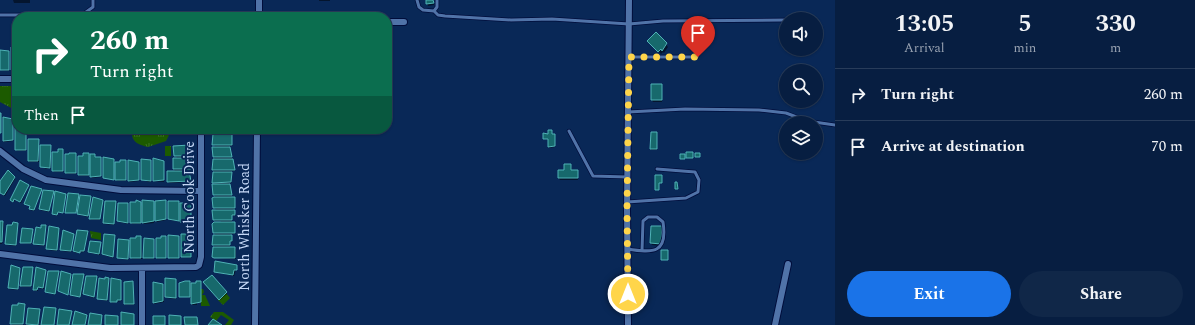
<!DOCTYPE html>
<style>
:root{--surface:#071e41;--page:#102748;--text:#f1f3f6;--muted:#98a2b1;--line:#283c5a;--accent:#1a73e8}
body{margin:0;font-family:Spectral,serif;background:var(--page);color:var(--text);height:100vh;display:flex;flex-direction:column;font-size:15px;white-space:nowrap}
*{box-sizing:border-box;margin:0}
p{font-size:13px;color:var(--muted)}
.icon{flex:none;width:22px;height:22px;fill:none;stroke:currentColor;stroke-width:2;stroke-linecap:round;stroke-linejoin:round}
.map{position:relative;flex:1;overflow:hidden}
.details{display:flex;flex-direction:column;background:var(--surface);width:360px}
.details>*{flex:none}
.guide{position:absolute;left:12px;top:12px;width:380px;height:122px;border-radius:16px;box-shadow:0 1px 3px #0004,0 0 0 1px var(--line);background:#0b6e4f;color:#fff;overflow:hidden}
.fabs{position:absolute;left:779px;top:12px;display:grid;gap:8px}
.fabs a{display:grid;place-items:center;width:44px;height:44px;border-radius:50%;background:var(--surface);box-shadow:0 1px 3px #0004,0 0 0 1px var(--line);font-size:20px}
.pin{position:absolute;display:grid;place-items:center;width:34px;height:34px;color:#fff;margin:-41px -17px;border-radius:50% 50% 50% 0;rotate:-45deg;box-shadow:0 0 4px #0007}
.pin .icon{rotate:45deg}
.me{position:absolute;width:44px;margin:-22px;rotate:0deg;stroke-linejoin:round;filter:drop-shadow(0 0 3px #0008)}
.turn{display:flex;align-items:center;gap:14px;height:84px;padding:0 12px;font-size:18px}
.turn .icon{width:52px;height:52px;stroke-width:2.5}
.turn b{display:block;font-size:28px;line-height:34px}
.then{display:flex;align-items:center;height:38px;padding:0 12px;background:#0003;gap:8px;font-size:15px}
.eta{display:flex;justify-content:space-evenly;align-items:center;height:68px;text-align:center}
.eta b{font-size:24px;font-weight:700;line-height:28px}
.cta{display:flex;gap:8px;margin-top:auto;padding:8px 12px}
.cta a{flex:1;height:46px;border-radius:24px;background:var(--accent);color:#fff;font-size:16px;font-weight:700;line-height:46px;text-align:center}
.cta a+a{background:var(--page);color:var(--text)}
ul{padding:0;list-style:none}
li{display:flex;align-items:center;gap:12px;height:52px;padding:0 12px;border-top:1px solid var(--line)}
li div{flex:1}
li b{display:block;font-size:15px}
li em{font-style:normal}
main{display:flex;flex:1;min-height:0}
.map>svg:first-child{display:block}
.grass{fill:url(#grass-tufts)}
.shadow{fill:#0007}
.building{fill:#17696c;stroke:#4fb2b6}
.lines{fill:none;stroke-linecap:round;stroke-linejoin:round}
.lane-casing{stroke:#000d3b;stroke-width:4.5}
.street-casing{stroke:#000d3b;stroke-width:8}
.lane{stroke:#5073a8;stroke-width:3}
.street{stroke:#5073a8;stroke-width:6}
.route{stroke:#ffd54a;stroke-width:7;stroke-dasharray:0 12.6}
.labels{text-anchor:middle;stroke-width:4;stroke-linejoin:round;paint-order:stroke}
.street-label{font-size:14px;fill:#c4d7f5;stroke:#092857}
</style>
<main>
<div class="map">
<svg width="835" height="325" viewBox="0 0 835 325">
<defs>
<pattern id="grass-tufts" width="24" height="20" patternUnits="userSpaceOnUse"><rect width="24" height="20" fill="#1c5a00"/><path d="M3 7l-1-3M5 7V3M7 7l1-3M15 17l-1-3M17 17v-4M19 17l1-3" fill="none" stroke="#3b7126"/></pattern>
</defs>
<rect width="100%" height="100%" fill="#092857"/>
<!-- grass -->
<path class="grass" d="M0,86H17V111L0,102Z
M133,129H167L169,135L166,141L148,147C138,145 129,141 133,129Z
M165,146H171V156H165Z
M90,231L101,233V240L91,238Z
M201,289H203L204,292L202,295H205L210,306H201Z
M226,293L230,298L223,305L217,299L219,300Z
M214,312H223L234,320L231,325H225L229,320L221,315L216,321L210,317Z"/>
<!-- shadow -->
<path class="shadow" d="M13,0H30V3H14Z
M319,0H330V1H319Z
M427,0H434V5L428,6Z
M656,34L668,47L664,53L663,52L661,54L650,44Z
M0,51L9,54V71L0,70Z
M661,85L662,102H653L652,100Z
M12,120L13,141L4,142V141Z
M213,129H231L232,146H229L235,171H231L232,174L231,183H229L232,200L234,198L235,199V209H233L235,216H232V223L235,225V234H230L232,242H230V248L236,249V259L214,258V236H216L214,233L221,221H215L213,211H216L213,202L215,197L213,185H215L213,182L215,173L213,170L215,160L214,157L215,135Z
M25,130L26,151H17L16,149Z
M551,131L552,135L555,136V147L549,148V140L544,139Z
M657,133V150H651V148Z
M39,141V162H29V160Z
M50,146L51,168L46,169L41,166Z
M191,146L193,170H188L191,182L169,183L175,172L174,169L177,159L174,147Z
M63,150V172H54L59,153Z
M75,154L76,174H67L66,173Z
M89,155V176H79L84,157Z
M95,155L96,158L101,159V177L92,178Z
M151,160V182H148L142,179Z
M154,160L164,163V182L154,181Z
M126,161V181H117L116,179Z
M139,165V181L130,182L129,181Z
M571,165L572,171H577L578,173V180H560L558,177Z
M6,172L10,173L15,179L5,196L0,193V183Z
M28,186L21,203L15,200L14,202L12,201L11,200Z
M41,190L34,211L30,210V206L26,204Z
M53,192L49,212L40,210V209Z
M65,195L63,213H58L57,216L54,215Z
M91,197L88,217L79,215L78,214Z
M103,201L100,220H91L90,219Z
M116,202L114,225L104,224V222Z
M166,202V220L157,222L156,220Z
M178,202L179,204H191V223L170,220Z
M131,203H140L143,208L154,204V223L144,224L141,220V224H132Z
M128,204V224L119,222L118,220Z
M0,222L4,223L2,244H0Z
M17,224L16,246L7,245L13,226Z
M46,226L44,246L35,245L41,229Z
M652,227H662L663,229L662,246L652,245L651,243Z
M23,229L33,232L31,244L21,243Z
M59,229L57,251L48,250L47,249Z
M87,232L84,252L75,253V251Z
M73,234L71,252L62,251L61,249Z
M182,235L191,236V258L182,257Z
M114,236L113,258L104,255L103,254Z
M169,236L179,238V259H170Z
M141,237L142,259H132L131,239Z
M166,237V259H157V239Z
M119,240L129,243L128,260L118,258Z
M153,240L154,259H145L144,258Z
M100,243V255L90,253L89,252Z
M237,266L234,276L215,272Z
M20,268L18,290L9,289V288Z
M33,268L31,287H22L21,286Z
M45,271L44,289L38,288V291H34Z
M49,272L59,273L55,295L46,292Z
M71,275V276L68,295L59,291Z
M84,275L81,297L71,296V294Z
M96,277L94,298L90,297L84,293Z
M100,279L109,280L107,301L98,299Z
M121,281V301L112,303L111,302Z
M176,281V299L167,298L166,297Z
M190,282L191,284L201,283V303H197V305H192V298L180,296Z
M133,283L134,305H125V304Z
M205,283L226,292L227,294L220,300Z
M163,284L164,302L154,304V303Z
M25,305L23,325H12V324Z
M29,309L40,310L39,325H27Z"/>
<!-- building -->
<path class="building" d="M426,0H433L434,3L426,4Z
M656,32L667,43L662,51L661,49L658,52L647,41Z
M11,47L17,49V69L14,70H11Z
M0,50L9,51V70H0Z
M651,84H662V100H651Z
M0,113H1V133H0Z
M3,117L13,119V140L3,141Z
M15,128L26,130V150H15Z
M212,129H230V132H212Z
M548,130H552V134H555V146L548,147V139H543V133L548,134Z
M651,132H657V149H650Z
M213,134H232V145H212Z
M28,139H39L38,161H28Z
M40,145H51L50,168L40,167Z
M190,145H192V156H174L173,146Z
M212,147H230L232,157H213Z
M58,149H63V171H52V152H58Z
M686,152H693V158H686Z
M69,153H76V173H65V154H69Z
M83,153H89V175H78V156H83Z
M695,153H700V157H695Z
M90,154H95V157H101V176L90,177Z
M680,154H685V159H680Z
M103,157L114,159V180L103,178Z
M153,158L164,161V180L153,181Z
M173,158H192V169H173Z
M141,159L151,160V181L141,180Z
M213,159H233L235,170H212Z
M120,160H126V180H115V162H120Z
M128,160L139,162V180L128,181Z
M564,164H571V170H578V178H558V170H564Z
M8,170L15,177L4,195L0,193V181Z
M167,171H189L191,181L167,182Z
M213,172H232L231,182L212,183Z
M655,175H662V183H659V190H655Z
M20,180L29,185L20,202L14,199L13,202L10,200Z
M675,182H677L678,189H675Z
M212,184H230L232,195H213Z
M31,186L42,189L34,210L29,209L30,206L24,204Z
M43,190L54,191L49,211L39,209Z
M55,191L66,194L63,213L58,212L57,215L52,214Z
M68,193L79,194L76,213H65Z
M80,195L91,196L88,216L77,214Z
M93,197L103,200L100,219H89Z
M214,197H235V208H213L212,198Z
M136,200L141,202V223H130V202H136Z
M142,200L154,201V221L142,223Z
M166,200V219L155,221V201Z
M105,201H116L114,224L103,223Z
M168,201H179V221L168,219Z
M118,203H128V223L117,221Z
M180,203H191V222H180Z
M212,210H235V215H232V220H213Z
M0,221H3L2,242H0Z
M13,222L18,223L16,245L5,244L7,225H12Z
M214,222H235V233H213L212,224Z
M41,225H46L44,245L33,244L36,227L41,228Z
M49,226L59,228L57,250L46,249Z
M651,226H662L661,244L650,243Z
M22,228L33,229L31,243H20Z
M63,230L74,234L71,251L60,250Z
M77,230L88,231L84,251H80V253L73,251Z
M104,234L115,235L113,257L102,254Z
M181,234H191V257H181Z
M168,235L179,236V258H168Z
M213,235H232V241H230V245H212Z
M136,236H141V258H130V238H136Z
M161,236H166V258H156V238H161Z
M144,238L154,239V258H143Z
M118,239L129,240L128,259L117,258Z
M90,241L101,242L99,254L88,252Z
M213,247H235V258H214L212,257Z
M661,250H668V260H661Z
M215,261L237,265V270H234L233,275L214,272Z
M11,265L20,268L18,289L8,288Z
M23,267H33L31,286H20Z
M36,267L46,270L43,288L38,287L37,290H33Z
M48,271H59L55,294L45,292Z
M61,271L71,274L68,295L58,291Z
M73,274H84L80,297L70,295Z
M212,275L227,292L219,300L203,282Z
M86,276H97L94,297L83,294Z
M105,277L109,278L107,300L97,299L99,278L105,279Z
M111,278L121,280V300H117V302H110Z
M165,278L176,279V298L165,297Z
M133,281L134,304H124V282Z
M185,281H190V297H179V283Z
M196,281H201V302L191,304V283H196Z
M153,282L163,284V301L153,303Z
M18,303L25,304L23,324H10L12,305H18Z
M44,307L56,308L54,325H41Z
M28,308L40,309L38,325L26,324Z
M59,309L72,311L69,325H57Z
M75,311L87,315L85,325H72Z
M121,312L134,314V325H121Z
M90,313L102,315L101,325H88Z
M105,315L118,316V325H105Z
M169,315L181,316V325H169Z
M153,316H165V325H153Z
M184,317H197L198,325H185Z
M213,319L222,325H208Z"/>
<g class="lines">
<!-- lane casing -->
<g class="lane-casing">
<path id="lane" d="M417,0L419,7L423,10L434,11L437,7V0
M434,11L438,15L445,16L511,20L552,19L629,24L663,21L786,20
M0,15H82L93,7V0
M629,57H697V32
M628,112L685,109L759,110L786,113L807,121L835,125
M569,131L593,176L627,177
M627,202L686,198L698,192L699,180L695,172L657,169
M627,249C653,253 668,254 663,222L657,217H648L643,221L642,251"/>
</g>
<!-- street casing -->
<g class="street-casing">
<path id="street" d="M259,17V0
M387,22H404
M0,79H17
M0,151L23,169L46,180L121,190L201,191
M0,254L110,268L196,267L199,265L201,257V129
M142,269V325
M255,325L257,129
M628,325L627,210L629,0
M775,325L788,264"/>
</g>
<!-- lane -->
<use href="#lane" class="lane"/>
<!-- street -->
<use href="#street" class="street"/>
</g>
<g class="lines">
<!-- route -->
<path class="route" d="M628,294L627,210L629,57H698"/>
</g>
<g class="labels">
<!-- street labels -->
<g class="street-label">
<text transform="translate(189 197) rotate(-90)" y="5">North Cook Drive</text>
<text transform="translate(244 227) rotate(-90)" y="5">North Whisker Road</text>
</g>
</g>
</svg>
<div class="fabs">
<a><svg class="icon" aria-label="sound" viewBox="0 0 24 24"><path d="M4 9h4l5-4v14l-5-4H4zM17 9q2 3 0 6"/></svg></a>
<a><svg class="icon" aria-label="search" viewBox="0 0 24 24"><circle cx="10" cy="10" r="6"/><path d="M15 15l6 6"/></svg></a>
<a><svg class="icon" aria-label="layers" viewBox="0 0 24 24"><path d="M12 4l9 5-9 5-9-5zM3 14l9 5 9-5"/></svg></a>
</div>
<div class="pin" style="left:698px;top:57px;background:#d93025"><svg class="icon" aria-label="arrive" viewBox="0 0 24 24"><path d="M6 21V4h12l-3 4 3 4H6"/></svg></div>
<svg class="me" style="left:628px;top:294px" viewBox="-20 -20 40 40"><circle r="17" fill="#ffd54a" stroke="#fff" stroke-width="3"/><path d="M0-11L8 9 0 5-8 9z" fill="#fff"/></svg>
<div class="guide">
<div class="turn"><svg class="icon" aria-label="right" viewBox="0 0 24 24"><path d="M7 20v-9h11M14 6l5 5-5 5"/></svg><div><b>260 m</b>Turn right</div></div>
<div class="then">Then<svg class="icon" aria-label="arrive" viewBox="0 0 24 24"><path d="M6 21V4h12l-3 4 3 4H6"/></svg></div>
</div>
</div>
<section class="details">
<div class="eta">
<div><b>13:05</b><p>Arrival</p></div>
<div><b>5</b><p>min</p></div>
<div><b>330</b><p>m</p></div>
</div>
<ul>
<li><svg class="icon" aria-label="right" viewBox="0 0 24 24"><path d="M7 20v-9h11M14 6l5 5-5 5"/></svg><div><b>Turn right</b></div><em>260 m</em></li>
<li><svg class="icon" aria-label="arrive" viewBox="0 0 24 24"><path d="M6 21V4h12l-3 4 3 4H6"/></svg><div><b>Arrive at destination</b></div><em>70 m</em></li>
</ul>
<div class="cta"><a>Exit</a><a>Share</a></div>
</section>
</main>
